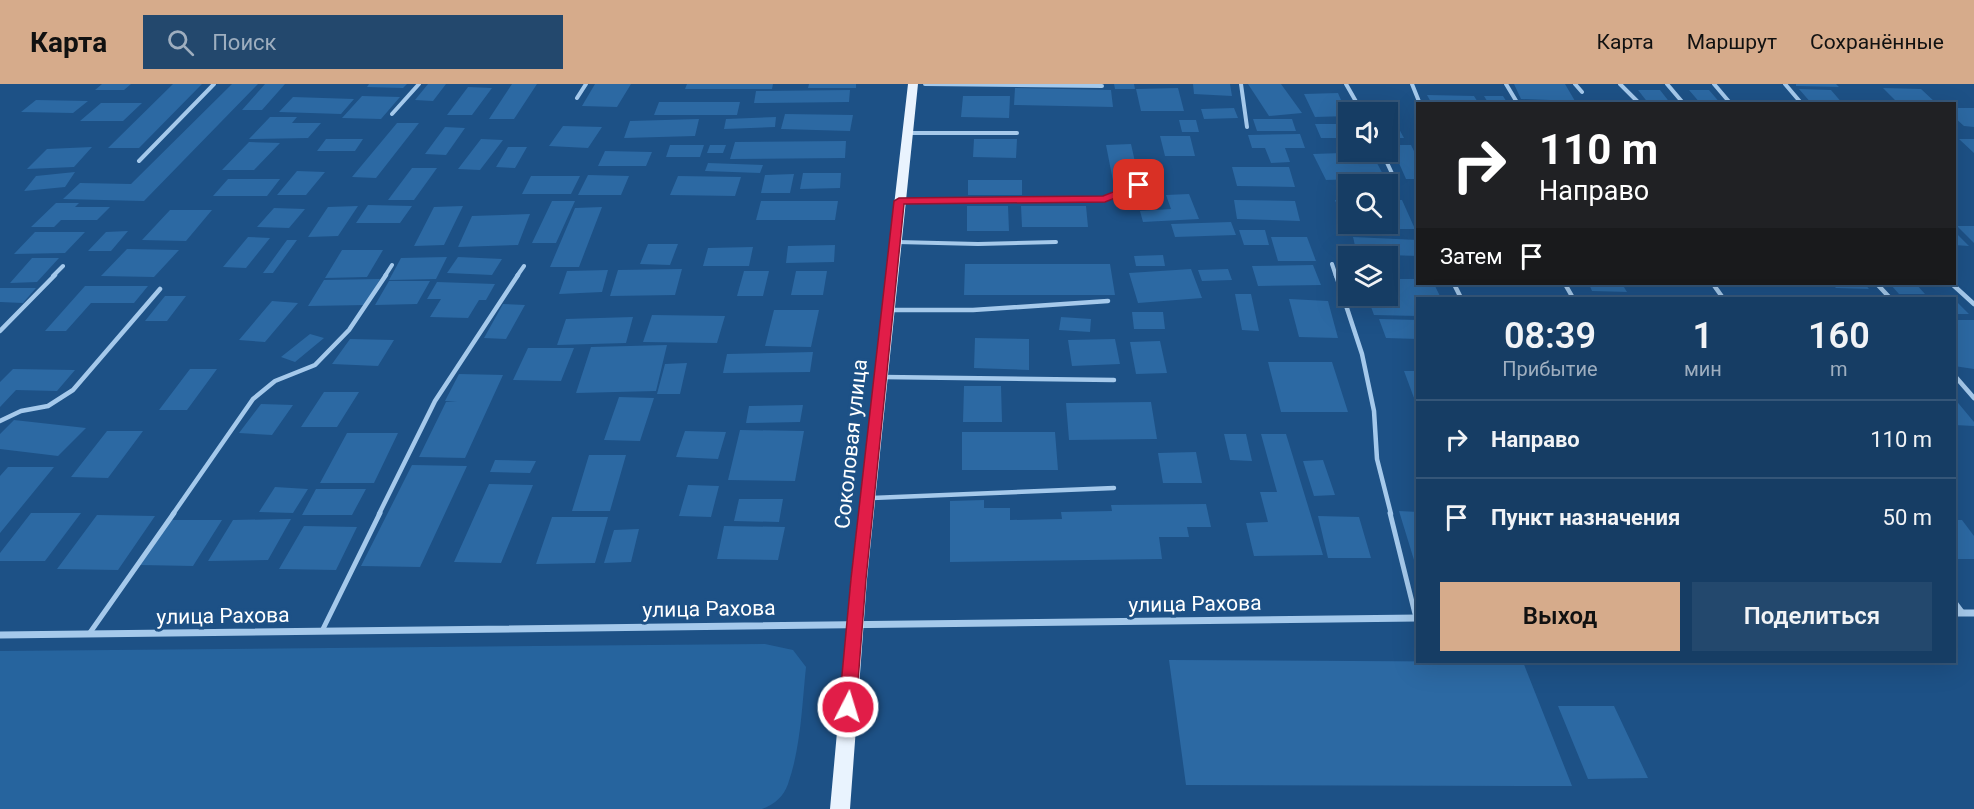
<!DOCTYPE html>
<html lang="ru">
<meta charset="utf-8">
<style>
:root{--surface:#163d64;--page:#23486d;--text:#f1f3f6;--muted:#9eaebf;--line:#355678;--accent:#d6ab8b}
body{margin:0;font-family:Roboto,sans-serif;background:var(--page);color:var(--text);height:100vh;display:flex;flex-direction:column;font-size:22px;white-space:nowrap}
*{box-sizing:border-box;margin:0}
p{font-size:20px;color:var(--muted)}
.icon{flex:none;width:33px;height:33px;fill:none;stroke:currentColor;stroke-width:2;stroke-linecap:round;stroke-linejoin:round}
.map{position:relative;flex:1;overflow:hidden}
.side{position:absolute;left:1416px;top:213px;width:540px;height:366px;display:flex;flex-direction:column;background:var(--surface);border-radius:0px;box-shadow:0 6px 24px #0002,0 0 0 2px var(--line)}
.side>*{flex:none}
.top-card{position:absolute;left:1416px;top:18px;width:540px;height:183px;border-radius:0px;box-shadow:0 6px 24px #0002,0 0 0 2px var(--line);background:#202124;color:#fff;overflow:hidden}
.fabs{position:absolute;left:1338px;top:18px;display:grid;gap:12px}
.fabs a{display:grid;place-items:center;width:60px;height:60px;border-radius:0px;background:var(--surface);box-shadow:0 6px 24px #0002,0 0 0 2px var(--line);font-size:30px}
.pin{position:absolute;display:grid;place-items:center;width:51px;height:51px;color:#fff;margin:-26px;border-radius:12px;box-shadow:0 3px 9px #0006}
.me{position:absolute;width:66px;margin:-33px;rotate:5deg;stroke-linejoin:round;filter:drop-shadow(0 0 4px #0008)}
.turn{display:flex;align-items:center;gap:21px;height:126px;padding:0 24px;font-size:27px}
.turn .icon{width:78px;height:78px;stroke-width:2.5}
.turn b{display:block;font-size:42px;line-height:51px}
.then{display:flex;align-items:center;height:57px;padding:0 24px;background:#0003;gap:12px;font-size:22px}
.eta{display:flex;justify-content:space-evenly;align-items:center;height:102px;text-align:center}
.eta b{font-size:36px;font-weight:600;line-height:42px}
.primary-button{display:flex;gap:12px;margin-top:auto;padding:12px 24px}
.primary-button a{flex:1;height:69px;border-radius:0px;background:var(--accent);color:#111;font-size:24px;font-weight:600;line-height:69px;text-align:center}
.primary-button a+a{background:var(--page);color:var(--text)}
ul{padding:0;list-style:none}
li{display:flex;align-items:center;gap:18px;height:78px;padding:0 24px;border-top:2px solid var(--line)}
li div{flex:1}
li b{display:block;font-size:22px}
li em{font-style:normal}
header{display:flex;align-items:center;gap:36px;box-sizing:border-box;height:84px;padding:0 30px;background:var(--accent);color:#111}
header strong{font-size:28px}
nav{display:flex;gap:33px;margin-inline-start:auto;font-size:21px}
.search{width:420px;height:54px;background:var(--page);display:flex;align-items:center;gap:15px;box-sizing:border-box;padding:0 21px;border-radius:0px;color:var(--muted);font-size:22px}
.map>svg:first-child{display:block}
.green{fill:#26649e}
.building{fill:#2c69a3}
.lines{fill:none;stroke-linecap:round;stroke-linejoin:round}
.service-far2{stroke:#a5c9eb;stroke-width:4}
.service-far1{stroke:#a5c9eb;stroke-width:4.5}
.service{stroke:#a5c9eb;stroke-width:5}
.minor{stroke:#a5c9eb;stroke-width:7}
.primary{fill:#e9f3fe;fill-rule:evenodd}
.route{fill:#e11d48;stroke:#92132f;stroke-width:1.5}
.labels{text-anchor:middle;stroke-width:6;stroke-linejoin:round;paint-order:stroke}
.street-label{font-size:21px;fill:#fff;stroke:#1d5186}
</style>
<header>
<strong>Карта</strong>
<div class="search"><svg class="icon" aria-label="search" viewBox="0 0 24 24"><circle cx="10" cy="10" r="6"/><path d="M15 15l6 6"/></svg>Поиск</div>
<nav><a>Карта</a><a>Маршрут</a><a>Сохранённые</a></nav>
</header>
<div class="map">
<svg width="1974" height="725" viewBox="0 0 1974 725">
<rect width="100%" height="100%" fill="#1d5186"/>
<!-- green -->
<path class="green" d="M765,560L793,566L806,583C802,621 801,663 788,700C784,712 774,721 762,725H0V567Z"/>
<!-- building -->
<path class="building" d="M102,0H131L124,6H95Z
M173,0H202L139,64H108Z
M232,0H258L144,117L63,115L80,99L131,100Z
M265,0H285L262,26H242Z
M369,0H407L403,4L367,3Z
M428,0H446L433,17L415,16Z
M512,0H537L514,35H489Z
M595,0H631L617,23L582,22Z
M687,0H773L772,5H685Z
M809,0H856V4H808Z
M1114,0H1134L1135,5H1115Z
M1193,0H1230L1232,12L1194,10Z
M1248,0H1281L1302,29L1269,32Z
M1514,0H1565L1575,17L1521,15Z
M1796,0H1836L1839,3L1796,2Z
M468,3L492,4L472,31H447Z
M1015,4L1111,6L1113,23L1014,21Z
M1178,4L1184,27H1141L1136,5Z
M1883,4L1921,5L1936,19L1897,18Z
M1799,5L1831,6L1843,20H1812Z
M850,6L849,18L754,19L756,7Z
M1638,6H1660L1671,20H1649Z
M1689,6H1709L1721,20H1701Z
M1338,9L1348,32L1315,33L1304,10Z
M1427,11L1474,12L1479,20H1432Z
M362,12L400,13L381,35L342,34Z
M963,12H1010L1009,34L961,33Z
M1484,12H1503L1508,20H1489Z
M293,13L354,15L341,30L279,28Z
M36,16L88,17L73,29L21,28Z
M659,18H740L737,31H654Z
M101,19H142L123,37H80Z
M1234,24L1238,34L1204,35L1201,25Z
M1954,24H1974V43L1964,42L1954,33Z
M785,30L853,31L850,47L781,45Z
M270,33H297L292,39H321L308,54L249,55Z
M776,33L775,43L724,45L726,35Z
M1388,34H1393L1404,54H1388Z
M699,35L695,52L624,54L630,37Z
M1253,35H1292L1296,47H1257Z
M1179,36H1196L1199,48H1182Z
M397,39H419L376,94L352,93Z
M1315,40H1348V54H1321Z
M563,42L602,43L588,64L549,62Z
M445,43L465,44L446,71L425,70Z
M1300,50L1305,64H1285L1290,78L1271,79L1265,64H1252L1248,51Z
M1160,52H1190L1195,72H1165Z
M326,55H363L355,67H317Z
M481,55L503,56L480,86L458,85Z
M974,55H1017L1016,74L973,73Z
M1959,55H1974V69Z
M846,57L845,74L730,75L735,58Z
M249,58L280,59L254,86H222Z
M1131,60L1139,96L1113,97L1106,61Z
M670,61H704L700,73H666Z
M710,61H726L723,69H707Z
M1391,61H1411L1418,75V95H1406Z
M92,63L74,83L27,85L47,65Z
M508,63H527L515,84L496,83Z
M605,67L652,68L646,82H598Z
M1371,68L1385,94L1326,96L1313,70Z
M708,79L763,81L760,89L705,87Z
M1232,83H1289L1295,103L1237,102Z
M412,84H437L414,116H388Z
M297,87L325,88L306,111H277Z
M75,88L65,103L24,107L36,92Z
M803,89H841L840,104L800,105Z
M794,90L790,109H761L765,91Z
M588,91L629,92L621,111H578Z
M531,92H580L571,110H522Z
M678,92L741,93L735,112L670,111Z
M228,95H280L267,112H213Z
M968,96H1022V111H968Z
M1189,110L1199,135L1143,138L1140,127L1171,125L1166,111Z
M1234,116L1295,117L1300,137L1237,135Z
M1335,116H1348V140H1388V116H1402L1415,145H1346Z
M552,117H575L556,159H532Z
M761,117H838L835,136H756Z
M56,119H79L75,123H110L97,136H61L54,143H31Z
M368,121L412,122L400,139H356Z
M358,122L338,152L308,153L328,123Z
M463,122L444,161L414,162L434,123Z
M967,122H1008L1009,147H967Z
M1021,122H1086L1088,143H1022Z
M602,123L579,183H550L575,124Z
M274,124L305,125L289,144L257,143Z
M170,126H212L186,157L142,156Z
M530,130L518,161L458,163L472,132Z
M1231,138L1236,151L1175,153L1171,140Z
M1957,142H1974V159Z
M1239,146H1265L1269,161H1244Z
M128,147L111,167H88L106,148Z
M1954,147L1969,162L1954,161Z
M35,148H85L65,169L14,170Z
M248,153L270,154L246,184L223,183Z
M1271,153H1307L1316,177H1278Z
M1353,153L1418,156V172L1357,170Z
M287,156H297L273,189H263Z
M648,160H678L670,181L640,180Z
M835,161L834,178L786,179L788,162Z
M753,163L749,182H703L708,164Z
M127,165L179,166L154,193L101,192Z
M342,166H383L367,193L325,194Z
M1163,171L1165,182H1136L1134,172Z
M447,173L436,195L389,196L401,174Z
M458,173L502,175L492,191L447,189Z
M32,174H59L37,198L10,199Z
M965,180H1110L1115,211H964Z
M1313,181L1321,201L1258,202L1252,182Z
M682,185L675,211L610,212L618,186Z
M1191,185L1202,214L1138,219L1129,189Z
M1228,185L1232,196L1202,197L1198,186Z
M608,186L602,208L559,210L567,187Z
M744,187H769L763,212H737Z
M796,187H827L823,211H791Z
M380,195L366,221L308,222L324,196Z
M1388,195H1418V200H1434L1441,214H1418V232L1374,231L1367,212H1388Z
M389,197H430L417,220L375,221Z
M437,198L495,200L486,216H479L468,234L430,233L441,215H427Z
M1589,200H1622L1627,208L1592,207Z
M1832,200H1865L1869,205L1836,204Z
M1890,200H1916L1925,210H1899Z
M85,202H148L134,219H91L66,247H45Z
M0,204H36L23,219L0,218Z
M1235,210H1251L1259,247L1242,246Z
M165,212H186L167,237H145Z
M1289,215L1328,217L1338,254L1299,253Z
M1954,215L1969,230H1954Z
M272,217L298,219L265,258L239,256Z
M503,220L525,221L506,255L484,254Z
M774,226H819L811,263L765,262Z
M1132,228H1163L1165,245H1134Z
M652,231L725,232L717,259L643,258Z
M633,233L626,259L557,261L566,235Z
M1061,233L1091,235L1090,248L1059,246Z
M1379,235L1418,236V255L1386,254Z
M1954,236H1974V285L1954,282Z
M310,250L324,254L295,278L281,273Z
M975,254L1029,255V286L974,284Z
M350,255L394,256L378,282L332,280Z
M1115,255L1120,280L1072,282L1068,256Z
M1160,257L1167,289L1136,290L1130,258Z
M667,261L656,307L576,309L591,263Z
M528,264H574L561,297L513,296Z
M813,268L810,288L723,289L727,270Z
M1268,278H1332L1348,328H1281Z
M687,279L680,310H657L665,280Z
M13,285L75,286L57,307L16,306L0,323V298Z
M190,285H217L187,326H159Z
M1404,287H1418V322H1417Z
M459,290L503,291L465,374L419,373L446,318H457L445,317Z
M964,302H1001L1002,338H963Z
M324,308H359L337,343H301Z
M619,313L654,314L640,357L604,356Z
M1954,314L1974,338V342L1954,341Z
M1151,318L1157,355L1069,356L1066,319Z
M261,320L293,321L272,351L239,349Z
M803,321L800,338L746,339L749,322Z
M14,336L86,344L58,372L0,365V350Z
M740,346L804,347L795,397L728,396Z
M107,347H143L108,394L71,393Z
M685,347L726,348L718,375L676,373Z
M962,348H1055L1058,386H962Z
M347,349H398L374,399H320Z
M1224,350H1246L1252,377L1230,376Z
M1261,350H1286L1323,471L1254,472L1246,439L1268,438L1260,408H1277Z
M1196,368L1202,399H1163L1158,369Z
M589,371H626L610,427H572Z
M495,376L536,377L530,389L490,388Z
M1323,376L1335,411L1314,412L1303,377Z
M412,381L467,382L420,483L361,482Z
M8,383H54L0,449V392Z
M489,400L533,401L501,479L454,478Z
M688,401L719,402L711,433L679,432Z
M275,403L308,405L293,429L259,428Z
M316,405H366L352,431H302Z
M739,415H783L779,438L734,437Z
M984,416V424H1010V436L1062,435L1061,428L1112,427L1111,421L1206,420L1211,443H1187L1189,453H1159L1162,475L950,478V417Z
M1399,427L1418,428V476H1414Z
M31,429H81L45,477H0V469Z
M97,431L155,432L118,486L57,485Z
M1318,432L1359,433L1371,474H1328Z
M552,433H608L595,479L536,480Z
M291,435L268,476L208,477L233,436Z
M171,436H222L193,482L140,481Z
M1954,436H1962L1974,452V475H1954Z
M304,442L357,443L336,486L279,485Z
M724,442L785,443L778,476L717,475Z
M639,445L631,478L604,479L614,446Z
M1169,576L1523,578L1572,702L1186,701Z
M1558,622H1614L1648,694L1588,695Z"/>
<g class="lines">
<!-- service-far2 -->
<path class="service-far2" d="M925,0L1102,2
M1241,0L1247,43
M1346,0L1362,28
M1412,0L1420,20
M1506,0L1518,20
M1575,0L1582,8
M1620,0L1640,20
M1667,0L1684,20
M1714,0L1731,20
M1785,0L1802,20
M577,14L586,0
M392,30L419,0
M909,49H1017
M1382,68L1396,98
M139,77L214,0
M902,117L1105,115L1152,97
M897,158L978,160L1056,158
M1332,180L1336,192
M53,192L63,182
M385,192L392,181
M517,192L524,182"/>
<!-- service-far1 -->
<path class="service-far1" d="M1336,191L1362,270L1374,327L1377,375L1391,430
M1454,200L1461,214
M1565,200L1573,214
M1713,200L1723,214
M1877,200L1890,214
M1952,200L1974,220
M891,226H973L1108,217
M0,247L55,191
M1954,291L1974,314
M883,293L1114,296
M0,337L21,327L48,322L73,306L160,205
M872,414L1114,404
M173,430L253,315L275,297L315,281L349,246L386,191
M379,430L435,317L518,191"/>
<!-- service -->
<path class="service" d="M1390,429L1416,534
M1954,517L1963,529
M322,547L380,429
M89,550L174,429"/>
<!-- minor -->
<path class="minor" d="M1954,529H1974
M0,551L1418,534"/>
<!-- primary -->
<path class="primary" d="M908,0H918L867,495L850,725H830L851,495Z"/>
</g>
<!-- route -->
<path class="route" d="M1139,98L1144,101L1143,103L1105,118L904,120L866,495L856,623L853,628L848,631L842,628L839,623L851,495L894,117L899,114L1103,112Z"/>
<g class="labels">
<!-- street labels -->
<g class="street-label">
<text transform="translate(851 360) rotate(-84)" y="7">Соколовая улица</text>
<text transform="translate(1195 520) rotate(-1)" y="7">улица Рахова</text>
<text transform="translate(709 525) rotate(-1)" y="7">улица Рахова</text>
<text transform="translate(223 532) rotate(-1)" y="7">улица Рахова</text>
</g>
</g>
</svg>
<div class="fabs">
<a><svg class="icon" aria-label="sound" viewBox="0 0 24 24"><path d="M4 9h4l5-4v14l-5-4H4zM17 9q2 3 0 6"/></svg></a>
<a><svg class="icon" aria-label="search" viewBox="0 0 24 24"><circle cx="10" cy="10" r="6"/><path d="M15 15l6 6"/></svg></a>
<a><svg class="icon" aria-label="layers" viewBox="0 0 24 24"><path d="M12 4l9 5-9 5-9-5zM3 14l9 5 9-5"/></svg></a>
</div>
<div class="pin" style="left:1139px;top:101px;background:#d93025"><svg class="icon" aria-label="arrive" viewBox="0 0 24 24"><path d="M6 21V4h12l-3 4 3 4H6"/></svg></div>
<svg class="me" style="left:848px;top:623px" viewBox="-20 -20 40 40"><circle r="17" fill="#e11d48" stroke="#fff" stroke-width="3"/><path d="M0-11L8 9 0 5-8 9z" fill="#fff"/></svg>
<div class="top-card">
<div class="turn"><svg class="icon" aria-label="right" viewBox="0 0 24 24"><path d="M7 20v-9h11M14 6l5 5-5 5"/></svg><div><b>110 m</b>Направо</div></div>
<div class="then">Затем<svg class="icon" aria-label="arrive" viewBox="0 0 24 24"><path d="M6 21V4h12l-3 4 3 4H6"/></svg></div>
</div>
<section class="side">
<div class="eta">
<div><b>08:39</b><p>Прибытие</p></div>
<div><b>1</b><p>мин</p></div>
<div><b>160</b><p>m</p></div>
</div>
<ul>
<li><svg class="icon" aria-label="right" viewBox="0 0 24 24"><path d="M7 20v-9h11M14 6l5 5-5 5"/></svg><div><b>Направо</b></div><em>110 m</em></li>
<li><svg class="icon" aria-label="arrive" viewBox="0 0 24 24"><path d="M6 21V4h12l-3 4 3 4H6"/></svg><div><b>Пункт назначения</b></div><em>50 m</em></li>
</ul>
<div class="primary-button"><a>Выход</a><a>Поделиться</a></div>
</section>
</div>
